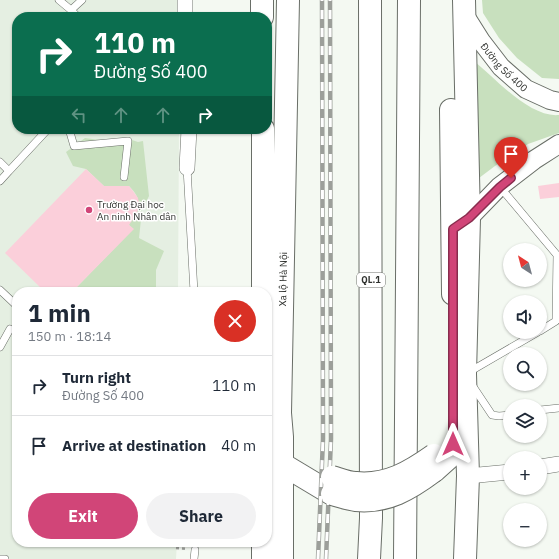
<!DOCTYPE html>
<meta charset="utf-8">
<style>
:root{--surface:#fff;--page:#f2f2f3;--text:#1f2937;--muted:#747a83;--line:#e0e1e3;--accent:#d14578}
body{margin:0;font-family:"IBM Plex Sans",sans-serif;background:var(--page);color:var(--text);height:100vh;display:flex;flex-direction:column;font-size:15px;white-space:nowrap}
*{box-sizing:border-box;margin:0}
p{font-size:13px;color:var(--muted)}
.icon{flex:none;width:22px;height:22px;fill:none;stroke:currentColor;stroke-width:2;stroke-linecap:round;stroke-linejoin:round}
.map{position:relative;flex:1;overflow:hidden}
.details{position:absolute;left:12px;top:287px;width:260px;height:260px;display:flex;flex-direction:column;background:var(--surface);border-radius:16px;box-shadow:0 1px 3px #0004}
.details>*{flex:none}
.guide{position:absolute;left:12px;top:12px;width:260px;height:122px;border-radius:16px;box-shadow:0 1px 3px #0004;background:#0b6e4f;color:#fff;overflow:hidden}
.needle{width:26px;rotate:324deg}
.buttons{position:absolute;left:503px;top:243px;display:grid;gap:8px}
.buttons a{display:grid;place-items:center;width:44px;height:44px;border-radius:50%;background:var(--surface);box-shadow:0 1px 3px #0004;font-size:20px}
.pin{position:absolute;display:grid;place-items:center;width:34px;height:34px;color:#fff;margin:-41px -17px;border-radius:50% 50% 50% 0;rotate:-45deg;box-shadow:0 0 4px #0007}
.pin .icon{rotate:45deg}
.me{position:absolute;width:44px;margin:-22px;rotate:0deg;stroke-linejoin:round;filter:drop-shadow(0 0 3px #0008)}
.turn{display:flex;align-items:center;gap:14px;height:84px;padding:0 16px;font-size:18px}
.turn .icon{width:52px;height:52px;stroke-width:2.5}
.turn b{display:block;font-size:28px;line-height:34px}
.lanes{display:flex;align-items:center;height:38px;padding:0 16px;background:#0003;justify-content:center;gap:20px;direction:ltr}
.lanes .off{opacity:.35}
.round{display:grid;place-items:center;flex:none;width:42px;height:42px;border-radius:21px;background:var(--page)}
.overview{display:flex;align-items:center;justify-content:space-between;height:68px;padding:0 16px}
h1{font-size:24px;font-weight:700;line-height:30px}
.button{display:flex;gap:8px;margin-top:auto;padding:8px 16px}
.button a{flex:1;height:46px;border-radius:24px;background:var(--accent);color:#fff;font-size:16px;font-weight:700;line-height:46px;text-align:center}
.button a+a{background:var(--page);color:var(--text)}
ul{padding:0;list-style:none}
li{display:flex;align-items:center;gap:12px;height:60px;padding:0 16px;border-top:1px solid var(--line)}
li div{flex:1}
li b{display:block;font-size:15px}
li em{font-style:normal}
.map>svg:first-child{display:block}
.built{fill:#e5efe2}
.green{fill:#c8e0be}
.building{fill:#fbcfda}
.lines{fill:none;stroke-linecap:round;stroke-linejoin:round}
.service-casing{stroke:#696e67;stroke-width:8}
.minor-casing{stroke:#696e67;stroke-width:16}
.tertiary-casing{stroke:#696e67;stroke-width:20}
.trunk-casing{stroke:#696e67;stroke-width:24}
.path{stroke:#9fa29d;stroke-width:2.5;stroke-dasharray:3 3;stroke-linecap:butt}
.service{stroke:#fff;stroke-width:7}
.minor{stroke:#fff;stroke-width:15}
.tertiary{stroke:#fff;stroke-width:18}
.trunk{stroke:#fff;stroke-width:22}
.rail-casing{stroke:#9c9f9a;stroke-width:4.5}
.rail{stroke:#fff;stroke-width:3;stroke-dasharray:9;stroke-linecap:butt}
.trunk-bridge-casing{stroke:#696e67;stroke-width:24;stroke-linecap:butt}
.trunk-bridge{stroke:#fff;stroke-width:22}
.route-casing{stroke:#882d4e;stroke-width:10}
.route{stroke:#d14578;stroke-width:7}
.poi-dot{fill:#d14578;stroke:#fff;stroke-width:1.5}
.labels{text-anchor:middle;stroke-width:3;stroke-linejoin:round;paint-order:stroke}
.shield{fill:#fff;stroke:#6e706d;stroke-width:1}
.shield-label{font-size:9px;font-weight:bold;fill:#30322f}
.street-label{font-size:10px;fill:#30322f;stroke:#fff}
.poi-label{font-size:10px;fill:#30322f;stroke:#fff;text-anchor:start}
</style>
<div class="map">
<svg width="559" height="559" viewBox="0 0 559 559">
<rect width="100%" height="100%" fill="#f4f9f2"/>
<!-- built -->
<path class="built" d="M0,0H177L178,17H17V129H179L178,292H17V542H177L176,559H0Z"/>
<!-- green -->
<path class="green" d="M482,0H559V79L542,78L517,58L499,38L483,13Z
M474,61C495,78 530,118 559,115V133L528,144L495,166L475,181Z
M85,138L107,141L126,138L138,142L143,141L149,196L142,210L139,238L164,251L156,270V292H72L133,229L128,224C141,210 143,200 129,186H104L86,169L73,166L66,152Z"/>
<!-- building -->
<path class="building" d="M86,169L104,186H129L133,191L138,198L139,204L137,213L129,225L134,229L72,292H45L5,253Z
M559,183V197L540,199L538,186Z"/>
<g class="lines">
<!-- service casing -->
<g class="service-casing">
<path id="service" d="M59,0L71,10
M78,17L71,10L82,0
M69,129L74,146L128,141L124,177
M0,162L9,171L48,129
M187,168L194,292
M0,181L9,171
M500,187L557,255L556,321L540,331
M0,290L17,306
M0,347L10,329
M469,372L538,332
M472,385L492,415L499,416L510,415
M540,410L559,408
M0,559H5
M194,559L195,550"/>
</g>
<!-- minor casing -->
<g class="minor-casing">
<path id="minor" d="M185,0V17
M187,168L189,129
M540,467L559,464
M468,476L510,472"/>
</g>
<!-- tertiary casing -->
<g class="tertiary-casing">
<g id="tertiary">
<path id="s1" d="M464,14L481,41L501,67L526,89L550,100L559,102"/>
<path d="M469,218L499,187L534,160L559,144"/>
</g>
</g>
<!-- trunk casing -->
<g class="trunk-casing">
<g id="trunk">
<path d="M262,0V17"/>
<path d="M464,0L469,218L465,374L468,476L465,559"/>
<path d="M451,110L453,294"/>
<path d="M263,129V292"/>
<path d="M267,455L332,494"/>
<path d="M434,471L453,454L466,437"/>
<path d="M263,559V542"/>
<path id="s2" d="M282,559V437L280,413L288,0"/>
<path d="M369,559L371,518L370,0"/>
<path d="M405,559L409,0"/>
</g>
</g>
<!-- path -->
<path class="path" d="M176,542V548L187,549"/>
<!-- service -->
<use href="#service" class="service"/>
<!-- minor -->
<use href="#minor" class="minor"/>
<!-- tertiary -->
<use href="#tertiary" class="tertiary"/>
<!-- trunk -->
<use href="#trunk" class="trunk"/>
<!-- rail casing -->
<g class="rail-casing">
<path id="rail" d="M318,559L323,439L322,0
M326,559L331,439L330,0"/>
</g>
<!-- rail -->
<use href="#rail" class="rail"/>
<!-- trunk-bridge casing -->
<g class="trunk-bridge-casing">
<path id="trunk-bridge" d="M332,477C339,479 348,483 356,483C387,486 410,472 434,455
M332,494C339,496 348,499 356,500C387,503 410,489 434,471"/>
</g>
<!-- trunk-bridge -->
<use href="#trunk-bridge" class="trunk-bridge"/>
</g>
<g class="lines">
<!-- route casing -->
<g class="route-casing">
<path id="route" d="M453,444V229L469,218L500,187L511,178"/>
</g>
<!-- route -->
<use href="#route" class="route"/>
</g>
<!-- markers -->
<circle class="poi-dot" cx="89" cy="210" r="4"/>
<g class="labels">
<!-- shield labels -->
<rect class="shield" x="357" y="273" width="28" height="14" rx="3"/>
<g class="shield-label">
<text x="371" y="283">QL.1</text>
</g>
<!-- street labels -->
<g class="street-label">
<text dy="4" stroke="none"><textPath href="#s1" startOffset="67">Đường Số 400</textPath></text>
<text dy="4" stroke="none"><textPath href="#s2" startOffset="280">Xa lộ Hà Nội</textPath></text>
</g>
<!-- poi labels -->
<g class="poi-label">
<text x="97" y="208">Trường Đại học<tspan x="97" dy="12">An ninh Nhân dân</tspan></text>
</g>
</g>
</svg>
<div class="buttons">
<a><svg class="needle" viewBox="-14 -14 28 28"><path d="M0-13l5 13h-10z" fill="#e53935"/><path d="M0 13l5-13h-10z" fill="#747a83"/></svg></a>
<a><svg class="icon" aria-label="sound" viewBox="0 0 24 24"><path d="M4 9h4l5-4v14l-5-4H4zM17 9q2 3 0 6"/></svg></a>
<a><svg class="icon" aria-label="search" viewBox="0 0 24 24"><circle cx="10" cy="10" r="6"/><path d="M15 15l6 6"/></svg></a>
<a><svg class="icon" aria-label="layers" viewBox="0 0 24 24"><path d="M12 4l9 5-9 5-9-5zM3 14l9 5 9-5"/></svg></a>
<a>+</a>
<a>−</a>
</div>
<div class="pin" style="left:511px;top:178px;background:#d93025"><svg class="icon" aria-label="arrive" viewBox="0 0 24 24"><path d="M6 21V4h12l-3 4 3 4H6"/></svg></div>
<svg class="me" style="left:453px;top:444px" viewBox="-20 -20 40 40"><path d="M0-17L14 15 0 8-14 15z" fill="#d14578" stroke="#fff" stroke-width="4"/></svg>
<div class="guide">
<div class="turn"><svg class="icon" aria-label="right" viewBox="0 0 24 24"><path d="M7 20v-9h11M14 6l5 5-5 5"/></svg><div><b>110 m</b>Đường Số 400</div></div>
<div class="lanes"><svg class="icon off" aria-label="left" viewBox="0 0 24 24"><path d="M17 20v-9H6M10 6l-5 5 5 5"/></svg><svg class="icon off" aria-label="ahead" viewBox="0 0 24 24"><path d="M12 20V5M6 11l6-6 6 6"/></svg><svg class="icon off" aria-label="ahead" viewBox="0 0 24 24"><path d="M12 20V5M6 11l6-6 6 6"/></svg><svg class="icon" aria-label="right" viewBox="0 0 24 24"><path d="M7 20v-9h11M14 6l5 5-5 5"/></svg></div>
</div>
<section class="details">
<div class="overview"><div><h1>1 min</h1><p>150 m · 18:14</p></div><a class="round" style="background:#d93025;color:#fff"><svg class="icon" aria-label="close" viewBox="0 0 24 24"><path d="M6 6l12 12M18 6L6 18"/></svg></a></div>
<ul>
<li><svg class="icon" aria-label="right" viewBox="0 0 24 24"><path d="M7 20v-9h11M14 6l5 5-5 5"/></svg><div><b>Turn right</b><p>Đường Số 400</p></div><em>110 m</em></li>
<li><svg class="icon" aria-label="arrive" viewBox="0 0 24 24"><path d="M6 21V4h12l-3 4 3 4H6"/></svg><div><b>Arrive at destination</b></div><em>40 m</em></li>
</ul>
<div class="button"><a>Exit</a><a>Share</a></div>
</section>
</div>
